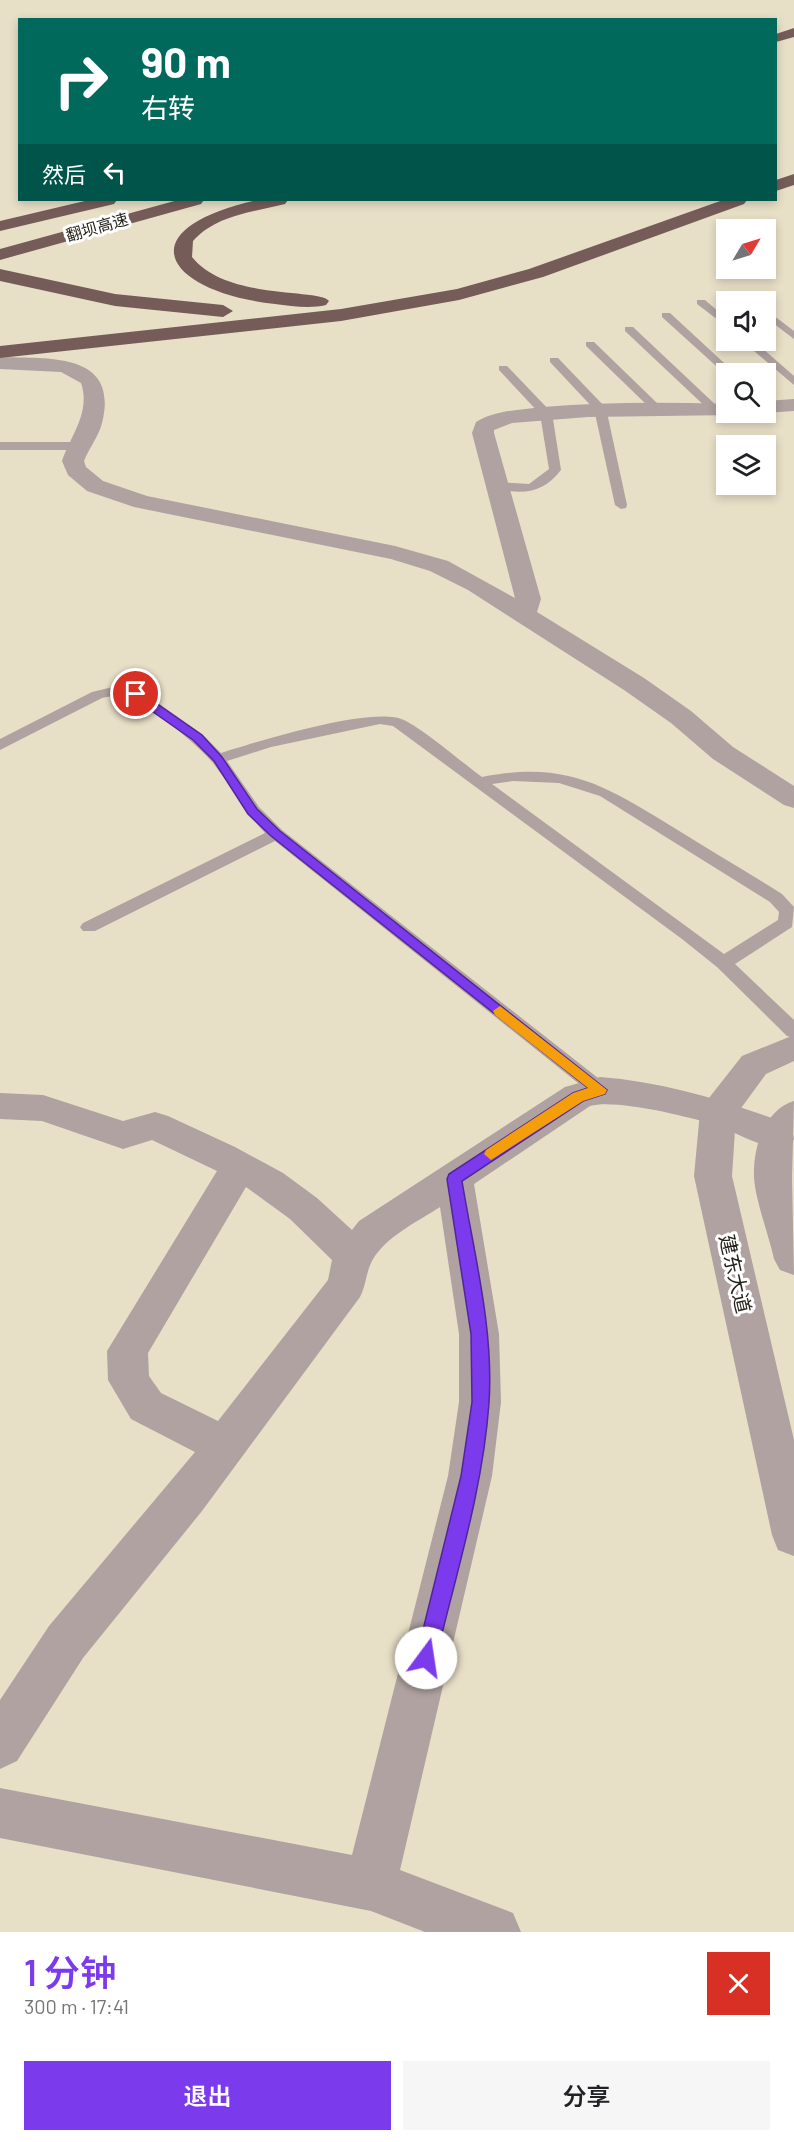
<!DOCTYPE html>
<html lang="zh">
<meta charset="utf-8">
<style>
:root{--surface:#fff;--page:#f6f6f6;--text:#202124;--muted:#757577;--accent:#7c3aed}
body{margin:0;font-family:Barlow,"Noto Sans SC",sans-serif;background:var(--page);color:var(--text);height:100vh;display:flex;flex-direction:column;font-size:22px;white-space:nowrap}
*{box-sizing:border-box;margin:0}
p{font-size:20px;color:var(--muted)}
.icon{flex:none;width:33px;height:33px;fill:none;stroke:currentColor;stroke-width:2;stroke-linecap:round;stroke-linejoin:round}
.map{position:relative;height:1932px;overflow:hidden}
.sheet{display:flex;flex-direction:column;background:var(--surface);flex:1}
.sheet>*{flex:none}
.top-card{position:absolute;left:18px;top:18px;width:759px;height:183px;border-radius:0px;box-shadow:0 3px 9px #0003;background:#00695c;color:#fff;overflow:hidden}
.needle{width:39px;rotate:52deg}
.controls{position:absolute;left:716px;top:219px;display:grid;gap:12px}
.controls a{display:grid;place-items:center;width:60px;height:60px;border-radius:0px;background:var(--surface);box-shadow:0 3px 9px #0003;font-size:30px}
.pin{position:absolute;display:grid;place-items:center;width:51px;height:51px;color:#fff;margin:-26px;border:3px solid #fff;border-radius:50%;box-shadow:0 2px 6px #0007}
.me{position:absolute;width:66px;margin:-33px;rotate:14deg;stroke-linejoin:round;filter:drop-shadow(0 0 4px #0008)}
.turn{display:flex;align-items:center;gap:21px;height:126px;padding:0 24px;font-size:27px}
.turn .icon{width:78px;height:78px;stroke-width:2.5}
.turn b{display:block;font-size:42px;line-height:51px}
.then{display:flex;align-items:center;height:57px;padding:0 24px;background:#0003;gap:12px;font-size:22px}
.round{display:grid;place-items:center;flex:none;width:63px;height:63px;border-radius:0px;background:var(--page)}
.headline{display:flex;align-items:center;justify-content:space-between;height:102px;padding:0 24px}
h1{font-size:36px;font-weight:600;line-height:45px;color:var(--accent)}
.primary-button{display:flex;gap:12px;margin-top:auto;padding:12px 24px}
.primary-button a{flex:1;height:69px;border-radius:0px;background:var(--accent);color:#fff;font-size:24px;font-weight:600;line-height:69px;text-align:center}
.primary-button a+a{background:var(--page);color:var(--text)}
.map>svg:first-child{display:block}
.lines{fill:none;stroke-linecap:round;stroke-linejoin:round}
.service{fill:#afa2a0;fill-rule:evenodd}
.minor{fill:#afa2a0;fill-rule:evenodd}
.tertiary{fill:#afa2a0;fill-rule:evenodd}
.motorway{fill:#755c59;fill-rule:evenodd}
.route{fill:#7c3aed;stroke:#51269a;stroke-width:1.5}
.slow{fill:#f59e0b}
.labels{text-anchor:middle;stroke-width:6;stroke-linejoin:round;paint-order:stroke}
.far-street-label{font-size:16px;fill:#26231a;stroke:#fff}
.street-label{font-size:20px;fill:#26231a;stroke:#fff}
</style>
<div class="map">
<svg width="794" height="1932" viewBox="0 0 794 1932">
<rect width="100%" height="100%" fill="#e8dfc7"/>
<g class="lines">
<!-- service -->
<path class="service" d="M740,293H748L757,302H745L739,295Z
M697,300H705L726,318V326L697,304Z
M765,309L794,331V339L765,317Z
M662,313H670L736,374L726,375L662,317Z
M625,327H633L718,407V411H710L625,331Z
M741,340H753L794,376V385Z
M586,342H594L658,404V408H650L586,346Z
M550,358H558L606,408L627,505L626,508L621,509L615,505L594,409L550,362Z
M499,366H507L552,413L561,470C547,488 532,494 509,491C502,490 496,491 491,486L497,482L529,484L549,469L540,414L499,370Z
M0,442H78L84,446L78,450H0Z
M117,686L141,691L202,734L221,753C256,742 373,705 404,720C426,731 460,761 482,777C567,760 606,786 676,829C711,851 747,872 782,894L794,907L792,927L735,964L794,1020V1038L787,1036L717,967L682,939L393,726L380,724L271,747L227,761L259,807L282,830L607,1085L610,1090L607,1095H593L275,841L95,931H83L80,927L83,923L265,833C244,811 231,786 213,763C200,747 148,703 129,697C120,694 112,696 102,698L0,750V739L92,692ZM513,781L559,783L600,796L770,902L779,912L778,920L724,954L492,784Z"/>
<!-- minor -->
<path class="minor" d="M0,357C47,359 120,351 102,423C99,436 89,448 84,461L86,467L103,481L147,496L395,546L448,561L515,598L472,433L476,422C496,410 520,410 543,407C604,402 665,402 726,404V412H735L734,415L588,417L512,423L494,430V433L541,599L537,612L644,678L691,711L733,747L794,786V808L784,805L713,759L671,723L624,690L468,590L430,571L391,559L134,507L87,491L68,475L62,461C71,435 91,412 81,383L61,372L0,369Z
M794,399V411L765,413L761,412H765V401Z
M600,1077C666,1082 729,1102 791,1125L794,1139L791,1145C765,1153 738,1132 712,1124C685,1116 616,1099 590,1106L474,1184L499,1334L501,1402L492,1476L400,1870L513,1913L521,1932H425L371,1911L0,1838V1788L352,1855L448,1476L459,1402V1334L440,1207C417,1222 385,1237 372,1261C366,1272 366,1286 360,1297L202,1511L83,1658L17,1761L0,1769V1700L49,1626L195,1452L131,1419L108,1380L107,1351L217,1171L152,1140L123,1149L42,1121L0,1119V1093L43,1095L123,1121L155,1112L168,1116L235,1147L283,1173L317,1198L352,1230L359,1221L565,1087ZM246,1187L290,1219L332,1260L328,1280L218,1421L161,1393L149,1376L148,1353Z"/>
<!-- tertiary -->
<path class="tertiary" d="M794,1035V1061L766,1074L736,1115L732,1176L794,1440V1556L778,1550L772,1535L694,1176L700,1112L705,1103L742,1056Z
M794,1101L792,1178L794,1275L780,1270L774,1259C769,1236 755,1199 754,1177C753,1148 764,1110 794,1101Z"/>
<!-- motorway -->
<path class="motorway" d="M794,28V37L776,42V34Z
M794,174V185L776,191V180Z
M89,200H117L114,204L0,231V221Z
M178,200H204L201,204L0,260V249Z
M257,200H288L285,204C253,212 216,215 193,241L192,257C227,301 320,288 329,301L326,305C310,309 291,306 275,304C166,292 124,230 257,200Z
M723,200H747L744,204L543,277L459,300L341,321L0,358V346L341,309L457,289L529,269Z
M0,269L115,294L223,305L233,311L223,317L115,306L0,281Z"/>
</g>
<!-- route -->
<path class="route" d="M132,692H140L202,735L222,757L257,809L280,831L607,1090L605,1094L583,1101L462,1181C474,1254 494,1329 489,1403C483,1489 456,1574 436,1658L433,1664L426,1667L419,1664L416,1658L461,1476L472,1402L471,1334L447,1179L449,1174L573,1093L588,1088L271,836L248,814L214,761L193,740L132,697Z"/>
<!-- slow -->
<path class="slow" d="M500,1006L607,1090L605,1094L583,1101L491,1160L484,1154L486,1150L573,1093L588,1088L495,1015L493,1011Z"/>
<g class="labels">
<!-- far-street labels -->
<g class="far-street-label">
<text transform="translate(97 227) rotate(-16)" y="6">翻坝高速</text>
</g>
<!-- street labels -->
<g class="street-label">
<text transform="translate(735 1274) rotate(77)" y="7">建东大道</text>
</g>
</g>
</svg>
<div class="controls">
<a><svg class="needle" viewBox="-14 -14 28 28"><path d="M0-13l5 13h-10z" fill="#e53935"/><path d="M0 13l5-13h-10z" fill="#757577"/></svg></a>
<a><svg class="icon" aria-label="sound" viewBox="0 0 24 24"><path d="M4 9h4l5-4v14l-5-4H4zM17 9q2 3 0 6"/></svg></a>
<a><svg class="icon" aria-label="search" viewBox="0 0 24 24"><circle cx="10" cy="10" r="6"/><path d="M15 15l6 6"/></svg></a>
<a><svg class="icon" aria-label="layers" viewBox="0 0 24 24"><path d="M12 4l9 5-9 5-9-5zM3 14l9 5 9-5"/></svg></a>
</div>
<div class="pin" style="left:136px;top:694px;background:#d93025"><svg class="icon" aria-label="arrive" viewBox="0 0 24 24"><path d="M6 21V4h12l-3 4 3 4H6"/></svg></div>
<svg class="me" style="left:426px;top:1658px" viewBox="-20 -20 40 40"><circle r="19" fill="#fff"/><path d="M0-13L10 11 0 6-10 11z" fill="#7c3aed"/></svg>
<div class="top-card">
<div class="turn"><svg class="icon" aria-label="right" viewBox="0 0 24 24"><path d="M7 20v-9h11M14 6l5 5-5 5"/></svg><div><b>90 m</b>右转</div></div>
<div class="then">然后<svg class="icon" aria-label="left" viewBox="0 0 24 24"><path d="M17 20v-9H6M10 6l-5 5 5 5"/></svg></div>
</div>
</div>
<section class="sheet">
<div class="headline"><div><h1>1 分钟</h1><p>300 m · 17:41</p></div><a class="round" style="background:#d93025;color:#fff"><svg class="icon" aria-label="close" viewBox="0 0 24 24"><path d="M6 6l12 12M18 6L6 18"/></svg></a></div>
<div class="primary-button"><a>退出</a><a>分享</a></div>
</section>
